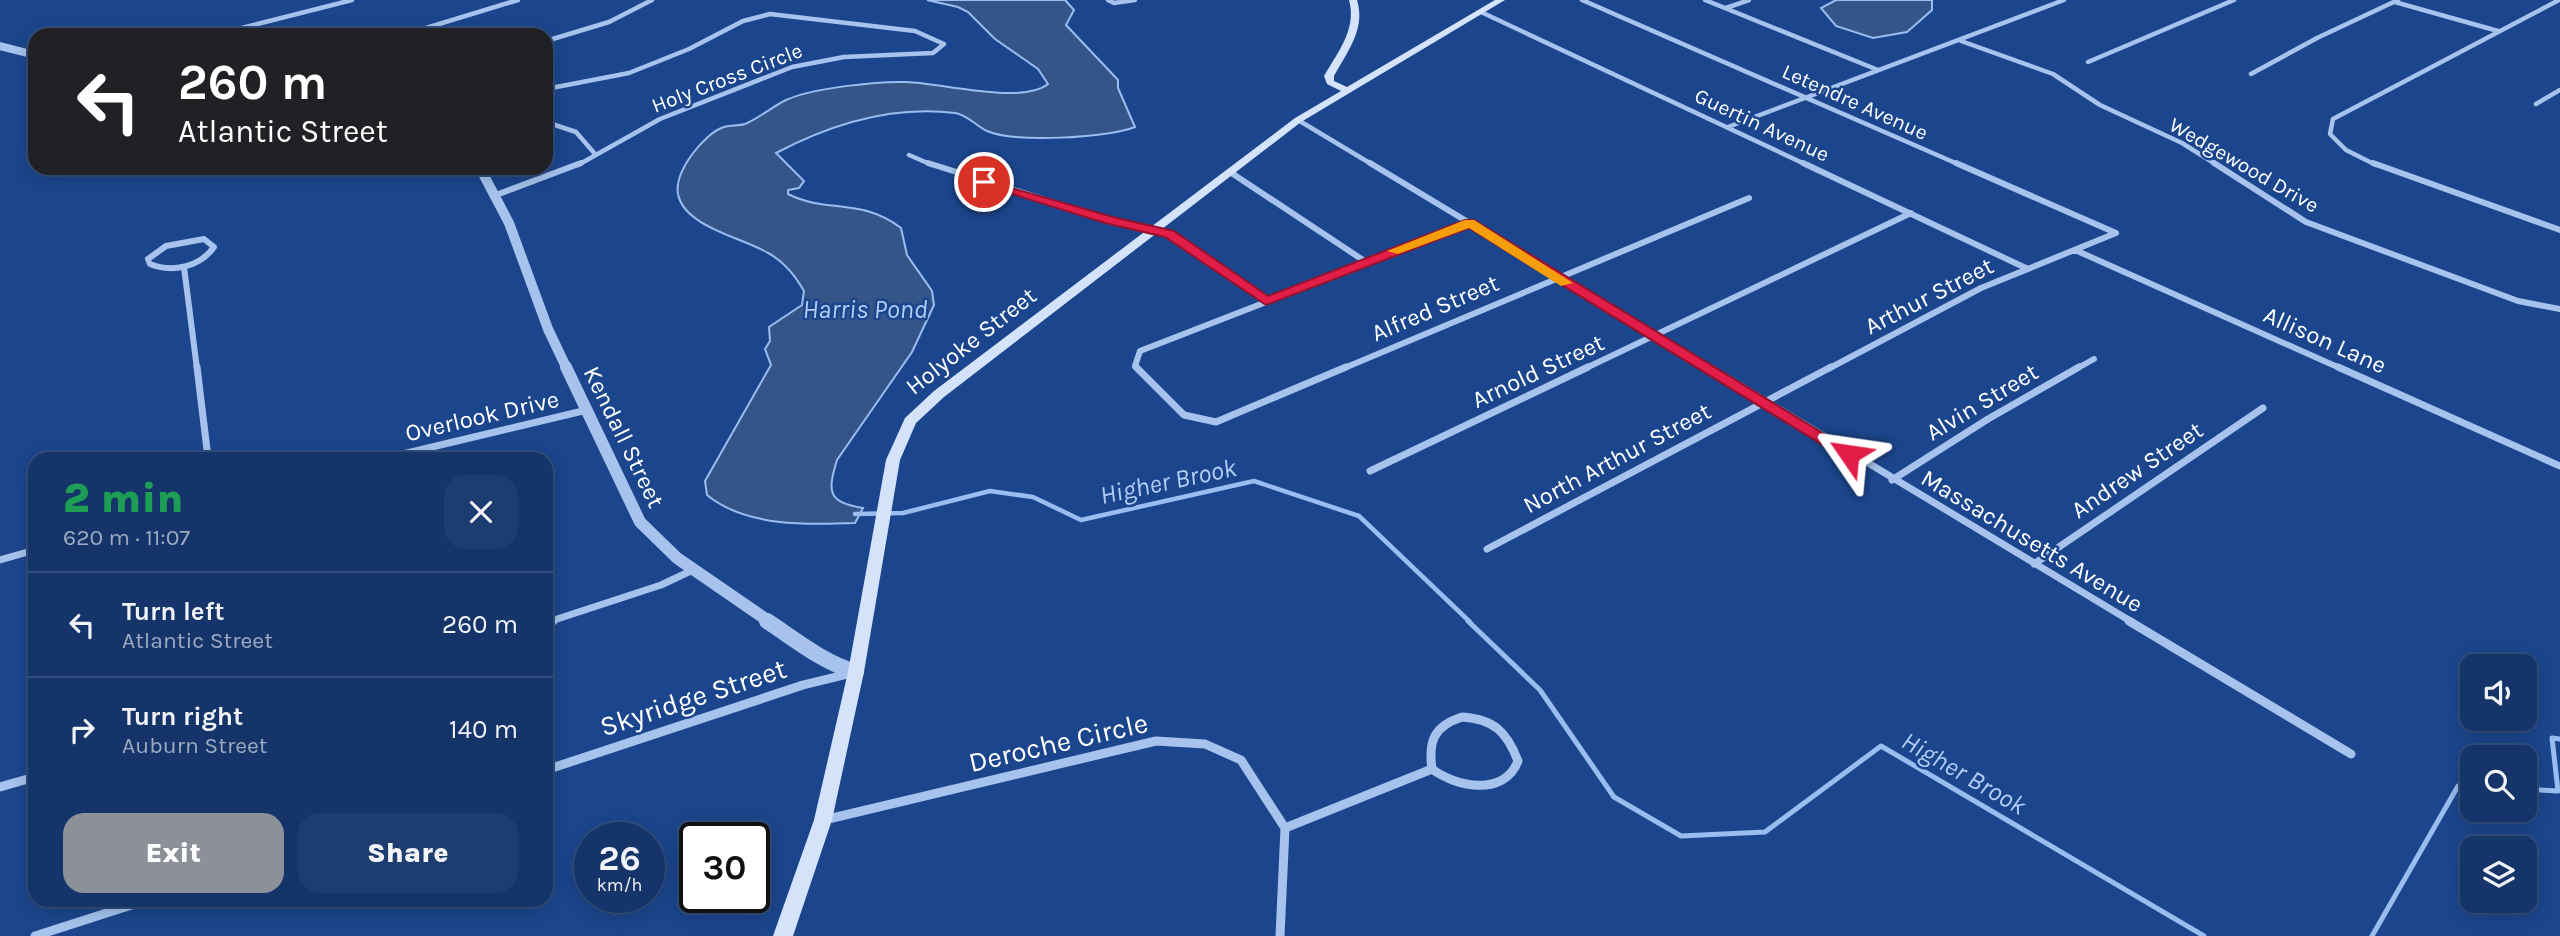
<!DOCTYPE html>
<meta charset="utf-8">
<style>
:root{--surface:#14346a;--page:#1d3c70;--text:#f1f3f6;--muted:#9daac1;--line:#334f7e;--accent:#8c9099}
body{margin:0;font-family:Karla,sans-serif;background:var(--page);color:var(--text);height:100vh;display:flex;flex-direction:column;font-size:26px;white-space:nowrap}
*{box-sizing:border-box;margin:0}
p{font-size:23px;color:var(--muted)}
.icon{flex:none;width:38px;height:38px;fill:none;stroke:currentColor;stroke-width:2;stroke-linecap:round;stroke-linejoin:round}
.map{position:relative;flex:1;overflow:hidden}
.side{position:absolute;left:28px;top:452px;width:525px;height:455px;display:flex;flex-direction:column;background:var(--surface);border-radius:21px;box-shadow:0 4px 18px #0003,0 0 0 2px var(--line)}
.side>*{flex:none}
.guide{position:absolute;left:28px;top:28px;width:525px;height:147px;border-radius:21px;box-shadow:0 4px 18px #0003,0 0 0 2px var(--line);background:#202124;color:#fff;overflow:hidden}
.fabs{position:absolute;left:2460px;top:654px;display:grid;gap:14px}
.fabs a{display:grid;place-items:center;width:77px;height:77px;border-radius:14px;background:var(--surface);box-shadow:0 4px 18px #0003,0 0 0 2px var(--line);font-size:35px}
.speed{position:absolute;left:574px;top:822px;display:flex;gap:14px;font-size:35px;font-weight:700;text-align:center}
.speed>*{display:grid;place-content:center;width:91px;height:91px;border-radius:50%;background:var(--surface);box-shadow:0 4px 18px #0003,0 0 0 2px var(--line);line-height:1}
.speed small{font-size:18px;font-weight:400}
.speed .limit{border:4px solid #111;border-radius:10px;background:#fff;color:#111}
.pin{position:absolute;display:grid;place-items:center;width:60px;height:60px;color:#fff;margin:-30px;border:4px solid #fff;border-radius:50%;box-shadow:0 2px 7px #0007}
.me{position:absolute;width:77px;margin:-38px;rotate:302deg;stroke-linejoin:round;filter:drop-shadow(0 0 5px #0008)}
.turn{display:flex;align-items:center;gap:24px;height:147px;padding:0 35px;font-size:32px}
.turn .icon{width:91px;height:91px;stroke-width:2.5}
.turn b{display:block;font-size:49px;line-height:60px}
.round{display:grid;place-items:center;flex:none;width:74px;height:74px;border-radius:21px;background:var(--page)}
.overview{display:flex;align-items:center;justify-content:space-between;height:119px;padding:0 35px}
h1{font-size:42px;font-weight:800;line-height:52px;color:#1e9e55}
.button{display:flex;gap:14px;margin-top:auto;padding:14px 35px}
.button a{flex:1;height:80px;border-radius:21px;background:var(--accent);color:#fff;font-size:28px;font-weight:800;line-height:80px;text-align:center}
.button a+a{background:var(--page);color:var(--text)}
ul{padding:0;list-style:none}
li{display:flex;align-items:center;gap:21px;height:105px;padding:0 35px;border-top:2px solid var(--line)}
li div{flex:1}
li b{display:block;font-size:26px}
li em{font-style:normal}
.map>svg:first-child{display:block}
.water{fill:#355589;stroke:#9abdf0;stroke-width:2}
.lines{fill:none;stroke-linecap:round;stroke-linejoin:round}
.stream-far1{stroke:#9abdf0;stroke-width:4.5}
.stream{stroke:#9abdf0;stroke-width:5}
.minor-far3{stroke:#a7c3ed;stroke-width:4.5}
.minor-far2{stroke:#a7c3ed;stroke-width:6}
.minor-far1{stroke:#a7c3ed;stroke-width:7}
.minor{stroke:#a7c3ed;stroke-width:9}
.tertiary-far3{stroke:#a7c3ed;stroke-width:8}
.tertiary-far2{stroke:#a7c3ed;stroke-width:10}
.tertiary-far1{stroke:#a7c3ed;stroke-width:12}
.tertiary{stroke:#a7c3ed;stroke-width:16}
.secondary{fill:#d4e2fa;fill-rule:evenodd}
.route{fill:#e11d48;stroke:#92132f;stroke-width:2}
.slow{fill:#f59e0b}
.labels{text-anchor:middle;stroke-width:5;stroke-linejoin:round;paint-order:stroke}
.far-street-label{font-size:21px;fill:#fff;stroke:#1b468d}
.street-label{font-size:24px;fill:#fff;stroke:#1b468d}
.water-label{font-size:26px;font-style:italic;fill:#b3cdf5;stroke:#1b468d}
.near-street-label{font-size:28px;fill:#fff;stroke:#1b468d}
</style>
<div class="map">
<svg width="2560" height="936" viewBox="0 0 2560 936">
<rect width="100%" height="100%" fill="#1b468d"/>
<!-- water -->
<path class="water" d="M927,0H1065L1074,10L1066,25L1118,80V88L1135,127C1107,138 1014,143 987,131C976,126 968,115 955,113C891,105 831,124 776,153L804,181L799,188L788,190V194C828,214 860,197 901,228L907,255L932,291L934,305L912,352L837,460C827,493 828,502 863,508L855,523C808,525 746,527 707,495L705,481L771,365L765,349L770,341L769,327L802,305L804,291C796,277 783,261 768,253C744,238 684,227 678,194C674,172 704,133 724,127C731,125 738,126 745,124C759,118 772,107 786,100C812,88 878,81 907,82C941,83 1022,105 1048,84L1038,69L995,39L968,12L958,7Z
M1836,0H1932V10L1907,32L1873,38L1836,26L1821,8Z"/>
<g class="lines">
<!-- stream-far1 -->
<path class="stream-far1" d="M855,514L903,513L990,491L1033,497L1081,520L1254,481L1359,516L1470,622"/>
<!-- stream -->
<path class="stream" d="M1468,621L1540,690L1614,797L1681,836L1765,832L1881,746L2204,936
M2525,789L2558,791L2552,738L2560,739
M2372,936L2458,786H2473"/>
<!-- minor-far3 -->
<path class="minor-far3" d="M1108,0L1114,3L1135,0
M1582,0L1960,165
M1705,0L1878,70
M2395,2L2498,31
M1726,8L1749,0
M1481,12L1807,165
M214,35L352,0
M403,35L518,0
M546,41L609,22L652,0
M1961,41L2053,74L2100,105L2182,143L2217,165
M2088,62L2234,0
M2251,74L2317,38L2398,0
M546,89L629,73L689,49L743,21L770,14L915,31L944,44L933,53L844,57L792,67L660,119L578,165
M2536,104L2560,90
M1298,120L1373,165
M546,122L576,132L595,154
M1728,127L2064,0
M909,155L932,165
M2376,165L2346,150L2330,134L2333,119L2559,0"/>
<!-- minor-far2 -->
<path class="minor-far2" d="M928,163L1109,220L1170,234L1266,301
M1370,163L1712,369
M1803,163L2028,269
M1956,163L2116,233
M2214,163L2306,222L2518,301L2560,309
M2373,163L2560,230
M1230,172L1366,262
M496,195L581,163
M204,239L214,247C200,267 172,273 150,264L148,259L166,246Z
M2075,250L2342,369
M184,267L197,369
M1138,369L1135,366L1140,351L1470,223
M1342,369L1749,198
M1584,369L1911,213
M1828,369L1981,288L2116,233
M2076,369L2094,359"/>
<!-- minor-far1 -->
<path class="minor-far1" d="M197,367L208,458
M1136,367L1184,415L1216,422L1346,367
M1709,367L2132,622
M2338,367L2560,466
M386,458L587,410
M1370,471L1588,367
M1892,480L1988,419L2079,367
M1487,549L1831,367
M0,560L35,550
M2034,564L2263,408
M548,622L661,585L695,569"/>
<!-- minor -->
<path class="minor" d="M2129,621L2351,754
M546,623L553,621
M1462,717C1494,719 1507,732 1518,761C1504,797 1456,787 1432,769C1428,741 1434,726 1462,717Z
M546,770L803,685L848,674
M0,787L35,777
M824,820L1156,741L1205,744L1241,760L1285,828L1280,936
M1285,828L1432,769
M35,936L147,900"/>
<!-- tertiary-far3 -->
<path class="tertiary-far3" d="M0,46L35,55"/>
<!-- tertiary-far2 -->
<path class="tertiary-far2" d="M480,168L509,223L548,329L567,369"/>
<!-- tertiary-far1 -->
<path class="tertiary-far1" d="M566,367L640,522L677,558L770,622"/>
<!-- tertiary -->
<path class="tertiary" d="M767,621C796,640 822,662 856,672"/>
<!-- secondary -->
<path class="secondary" d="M1349,0H1357C1366,29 1347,52 1334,76V81L1347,87L1495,0H1505L1301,122L944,397L916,423L900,460L864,672L832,820L793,936H773L814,820L848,672L886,460L905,418L934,391L1295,118L1341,91L1327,84L1324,76C1338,52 1357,29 1349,0Z"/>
</g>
<!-- route -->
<path class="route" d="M980,179L1113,217L1174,231L1268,296L1465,220H1474L1857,454L1849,459L1844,458L1469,228L1266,305L1165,237L1105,223L980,184Z"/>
<!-- slow -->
<path class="slow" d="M1465,220H1474L1573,283L1561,286L1469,228L1398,254L1387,251Z"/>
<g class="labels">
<!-- far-street labels -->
<g class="far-street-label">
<text transform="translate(727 78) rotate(-21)" y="7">Holy Cross Circle</text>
<text transform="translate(1855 102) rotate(24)" y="7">Letendre Avenue</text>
<text transform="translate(1762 125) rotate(25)" y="7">Guertin Avenue</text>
<text transform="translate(2244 165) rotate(30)" y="7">Wedgewood Drive</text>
</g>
<!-- street labels -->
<g class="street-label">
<text transform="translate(1929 296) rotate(-27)" y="8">Arthur Street</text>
<text transform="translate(1435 308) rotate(-23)" y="8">Alfred Street</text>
<text transform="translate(2325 340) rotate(24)" y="8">Allison Lane</text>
<text transform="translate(971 341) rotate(-38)" y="8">Holyoke Street</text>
<text transform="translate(1538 371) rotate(-25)" y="8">Arnold Street</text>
<text transform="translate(1982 402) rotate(-31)" y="8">Alvin Street</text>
<text transform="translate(482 416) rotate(-13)" y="8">Overlook Drive</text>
<text transform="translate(624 437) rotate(64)" y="8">Kendall Street</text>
<text transform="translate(1617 458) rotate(-28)" y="8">North Arthur Street</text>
<text transform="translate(2137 470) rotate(-34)" y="8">Andrew Street</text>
<text transform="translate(2032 541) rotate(31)" y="8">Massachusetts Avenue</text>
</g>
<!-- water labels -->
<g class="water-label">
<text x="865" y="318">Harris Pond</text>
<text transform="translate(1168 481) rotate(-12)" y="9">Higher Brook</text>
<text transform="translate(1964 773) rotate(30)" y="9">Higher Brook</text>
</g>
<!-- near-street labels -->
<g class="near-street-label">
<text transform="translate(693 697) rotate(-18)" y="10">Skyridge Street</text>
<text transform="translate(1058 742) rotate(-13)" y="10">Deroche Circle</text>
</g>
</g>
</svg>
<div class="fabs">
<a><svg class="icon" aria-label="sound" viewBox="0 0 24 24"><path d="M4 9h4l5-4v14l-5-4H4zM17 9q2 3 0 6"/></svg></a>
<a><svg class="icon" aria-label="search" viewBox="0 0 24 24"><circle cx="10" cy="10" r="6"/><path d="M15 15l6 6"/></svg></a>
<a><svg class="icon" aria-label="layers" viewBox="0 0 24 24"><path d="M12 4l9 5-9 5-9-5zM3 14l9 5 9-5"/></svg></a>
</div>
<div class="speed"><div>26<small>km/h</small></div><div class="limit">30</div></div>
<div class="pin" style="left:984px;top:182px;background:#d93025"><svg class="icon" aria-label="arrive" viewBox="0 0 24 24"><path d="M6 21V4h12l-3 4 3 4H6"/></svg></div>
<svg class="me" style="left:1849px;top:454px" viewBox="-20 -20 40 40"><path d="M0-17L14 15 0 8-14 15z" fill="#e11d48" stroke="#fff" stroke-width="4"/></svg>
<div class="guide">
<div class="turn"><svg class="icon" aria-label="left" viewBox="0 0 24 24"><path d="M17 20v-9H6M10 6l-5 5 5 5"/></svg><div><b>260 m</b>Atlantic Street</div></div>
</div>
<section class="side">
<div class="overview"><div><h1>2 min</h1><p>620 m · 11:07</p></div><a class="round"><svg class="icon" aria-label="close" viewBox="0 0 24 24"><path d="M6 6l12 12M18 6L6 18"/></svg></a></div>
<ul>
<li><svg class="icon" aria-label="left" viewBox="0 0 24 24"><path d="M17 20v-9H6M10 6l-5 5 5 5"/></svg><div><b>Turn left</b><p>Atlantic Street</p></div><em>260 m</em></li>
<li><svg class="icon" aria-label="right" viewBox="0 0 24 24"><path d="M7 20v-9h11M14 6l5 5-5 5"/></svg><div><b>Turn right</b><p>Auburn Street</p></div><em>140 m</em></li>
</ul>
<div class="button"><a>Exit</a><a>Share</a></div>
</section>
</div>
